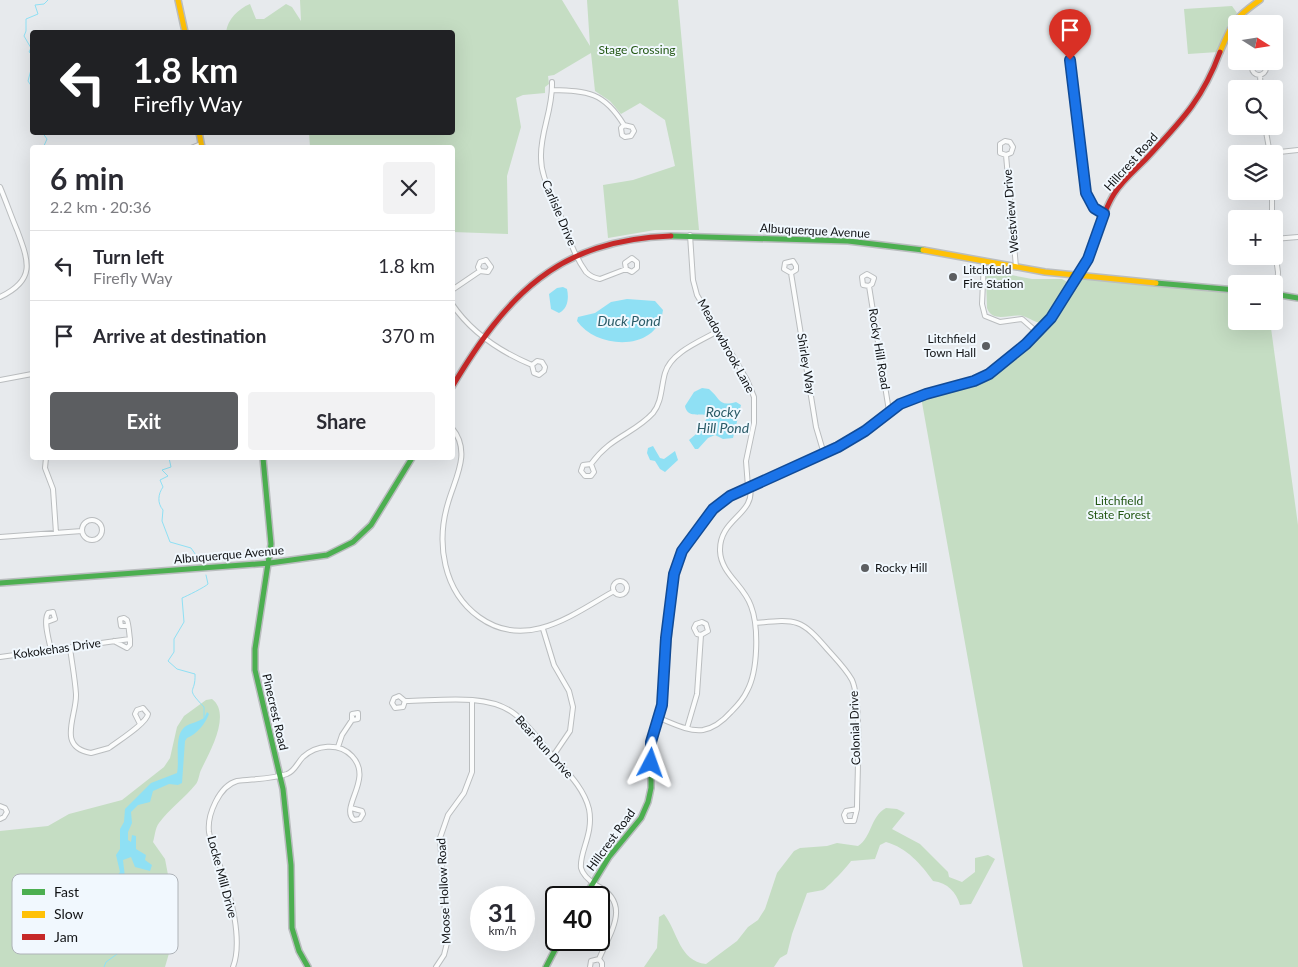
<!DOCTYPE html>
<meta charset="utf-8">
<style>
:root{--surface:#fff;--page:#f2f2f3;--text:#2b2b33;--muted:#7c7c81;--line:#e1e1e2;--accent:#5c5e61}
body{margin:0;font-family:Lato,sans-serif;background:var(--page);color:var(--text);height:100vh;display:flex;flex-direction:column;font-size:19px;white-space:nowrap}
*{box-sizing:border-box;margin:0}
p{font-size:16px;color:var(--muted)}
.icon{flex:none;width:28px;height:28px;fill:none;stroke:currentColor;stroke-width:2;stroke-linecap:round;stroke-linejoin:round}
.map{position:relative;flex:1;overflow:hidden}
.details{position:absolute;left:30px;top:145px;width:425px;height:315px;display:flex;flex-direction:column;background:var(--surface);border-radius:5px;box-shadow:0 5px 20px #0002}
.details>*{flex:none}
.top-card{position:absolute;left:30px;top:30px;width:425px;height:105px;border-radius:5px;box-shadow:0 5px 20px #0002;background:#202124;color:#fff;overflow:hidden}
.needle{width:32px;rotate:102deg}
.tools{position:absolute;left:1228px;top:15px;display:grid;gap:10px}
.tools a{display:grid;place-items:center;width:55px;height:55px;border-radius:5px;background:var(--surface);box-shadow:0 5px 20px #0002;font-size:25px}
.speed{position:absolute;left:470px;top:886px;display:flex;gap:10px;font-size:25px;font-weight:700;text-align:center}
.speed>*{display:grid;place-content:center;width:65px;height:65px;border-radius:50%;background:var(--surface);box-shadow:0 5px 20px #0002;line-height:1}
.speed small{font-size:12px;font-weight:400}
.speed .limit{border:2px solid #111;border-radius:8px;background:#fff;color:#111}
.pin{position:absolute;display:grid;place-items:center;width:42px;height:42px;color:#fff;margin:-51px -21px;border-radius:50% 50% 50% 0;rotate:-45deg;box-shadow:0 0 5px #0007}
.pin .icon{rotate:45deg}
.me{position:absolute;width:55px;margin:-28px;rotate:4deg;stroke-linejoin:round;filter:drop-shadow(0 0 4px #0008)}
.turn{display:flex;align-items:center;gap:18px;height:105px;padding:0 20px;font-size:22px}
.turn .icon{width:65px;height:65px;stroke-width:2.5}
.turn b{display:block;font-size:35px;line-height:42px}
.round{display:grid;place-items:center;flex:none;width:52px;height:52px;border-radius:5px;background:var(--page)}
.head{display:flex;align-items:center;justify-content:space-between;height:85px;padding:0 20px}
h1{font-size:30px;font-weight:700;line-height:38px}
.action{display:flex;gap:10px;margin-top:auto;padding:10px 20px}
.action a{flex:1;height:58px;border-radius:5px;background:var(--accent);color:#fff;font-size:20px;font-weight:700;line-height:58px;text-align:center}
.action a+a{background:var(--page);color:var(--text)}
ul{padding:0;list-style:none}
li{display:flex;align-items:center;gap:15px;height:70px;padding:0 20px;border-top:1px solid var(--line)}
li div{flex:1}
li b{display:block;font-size:19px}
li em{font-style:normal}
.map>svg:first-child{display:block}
.green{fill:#c5ddc3}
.water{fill:#8fe0f4}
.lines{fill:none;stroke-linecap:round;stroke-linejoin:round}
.stream{stroke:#8fe0f4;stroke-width:1}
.street-casing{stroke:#babdbf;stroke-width:6}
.fast-casing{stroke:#babdbf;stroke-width:8}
.slow-casing{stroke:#babdbf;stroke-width:8}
.jam-casing{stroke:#babdbf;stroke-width:8}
.street{stroke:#fbfcfc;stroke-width:4}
.fast{stroke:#4caf50;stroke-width:5}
.slow{stroke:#ffc107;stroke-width:5}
.jam{stroke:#c62828;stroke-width:5}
.route-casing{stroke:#114b97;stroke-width:12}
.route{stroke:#1a73e8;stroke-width:9}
.poi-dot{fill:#5c5e61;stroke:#f1f8fe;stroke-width:2}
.labels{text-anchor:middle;stroke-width:4;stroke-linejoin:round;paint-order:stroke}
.park-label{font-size:12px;fill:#245815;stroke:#f1f8fe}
.street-label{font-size:12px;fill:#111315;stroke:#f1f8fe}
.poi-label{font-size:12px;fill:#111315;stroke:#f1f8fe;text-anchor:start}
.water-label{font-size:14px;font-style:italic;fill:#2c5c68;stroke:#f1f8fe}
.key{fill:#f1f8fe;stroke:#aeb3b8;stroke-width:1}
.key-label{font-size:14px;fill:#111315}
</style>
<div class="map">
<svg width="1298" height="967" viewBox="0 0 1298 967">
<rect width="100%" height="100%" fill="#e7eaed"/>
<!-- green -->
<path class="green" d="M300,0H562L590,46L587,0H678L699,230H655L608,238L603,185L633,180L675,166L665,120L640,103L621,114L610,101L595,91L591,53L554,75L548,76L549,84L545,87V93L523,95L516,98L521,127L507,176L508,234L453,232L452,148L310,147L309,133L452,132V32H226C228,19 238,9 250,4L256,19H264L286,4L292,7L301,21Z
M1232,6L1237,13L1228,25L1218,52L1188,54L1184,9Z
M990,271L1032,279H1062L1069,283L1042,323C1035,323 1030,318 1023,316C1011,313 993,324 987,308L986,277Z
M1079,278L1236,293V321H1270L1298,525V967H1023L921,397C936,392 952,391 966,386C980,381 991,373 1002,364C1037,338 1056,315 1079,278Z
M212,699C232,714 209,753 201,770C199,774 199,780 196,784C185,798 169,809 159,823C155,828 155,836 153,842L165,859L172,896L168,913L173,925L174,936L165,967H0V831L48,826L69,814L122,800L164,767L170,758L177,727L184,716L206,700Z
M886,808L897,809L905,813L892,829L920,844L948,872L949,877L962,882L975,872V858L988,855L995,859L971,904L960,905C956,892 948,883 933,881C921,864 907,848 886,842L880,845L875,859L851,861C849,865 826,889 823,890C818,891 812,892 807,893L792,934L787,954L780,958L774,967H644L657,948L659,917L664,914C678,932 679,961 706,964L737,941L748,927L758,920L765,909L777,873L794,851L800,848L827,846L837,843L858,846C872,837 870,817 886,808Z"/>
<!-- water -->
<path class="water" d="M563,287L567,289C569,298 568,309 559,313L551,309L549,294L557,288Z
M627,299L655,301L663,310C658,352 597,350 577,321L578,317L595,313L611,302Z
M702,388L709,389C721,399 718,407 736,402L741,405L733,438L723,439L715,435L708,438L698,449H695L689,440L702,429L707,417L706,415C697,414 687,417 685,406L694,392Z
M653,446L660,458L664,459L675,451L678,460L665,472L660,469L655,461L650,460L647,453L648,448Z
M207,712L209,714C205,724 197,734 187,738L185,741L182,783L178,785L169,784L153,791L150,802L138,805L131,812L132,823L128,832V840L131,842L132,835L136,836V849L146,855L145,860L152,865L150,871L135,867L131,857L123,860L126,886L119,887L125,896L133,926L127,937L122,938L119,947L114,938C129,908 116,909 113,881L120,872L116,855L120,849V829L124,822L125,809L151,783L177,773C180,761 173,734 186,726C191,723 198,722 204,718Z"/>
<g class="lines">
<!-- stream -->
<path class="stream" d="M32,54L29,52L31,48L24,36L26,31V19L38,14L35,5L44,4L48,0
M32,66L28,81L32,87
M42,132L47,139L43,148
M169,458L171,467L162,470L168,476L160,480L163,487C158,494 157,503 163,510L162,521L170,542L191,548L200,561
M204,719V707C184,686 196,695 195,674L177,669L168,661L174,652V639L184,622L182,598C187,596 205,587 208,584L206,575
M104,967L106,962L124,949L125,938"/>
<!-- street casing -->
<g class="street-casing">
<path id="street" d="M1061 33a7 7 0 1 1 14 0a7 7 0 1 1-14 0Z
M1068,41L1086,193L1094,208L1104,213
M1252 68a7 7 0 1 1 14 0a7 7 0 1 1-14 0Z
M1260,76L1261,89
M552,82C553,111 540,131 541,158C541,178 552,193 559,212C567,232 573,254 586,272C590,276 594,278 600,279L626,269L632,272L637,268V262L632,258L625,263L626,269
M552,90C588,91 604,92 624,125L621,128L622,135L625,137L631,136L634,131L632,127L624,125
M1265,126L1270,154
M191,148L201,144
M1270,153L1298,150
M1006,155L1000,153V144L1005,141L1010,142L1013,147L1011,153L1006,155L1016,267
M0,187C6,201 11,216 17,230C29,262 36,280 0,297
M1272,219V191
M690,235L693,280L697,295L747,380L754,397V423L746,461L748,487
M1274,239L1298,237
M1274,244L1278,272L1277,294
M984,261L982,304L985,316L1000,322L1022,319L1038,333
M791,273L784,269L785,263L793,261L796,266V270L791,273L816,427L824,454
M869,286L863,285L862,277L867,274L874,278L872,284L869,286L889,411
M452,290L480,271L488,272L491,267L486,260L480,262L478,267L480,271
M452,304C471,332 501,352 532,365L534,373L539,375L544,371L545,367L542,362L537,361L532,365
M0,380L32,374
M452,428C472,452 455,478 448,503C436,543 443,591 479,617C526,651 572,615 614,591
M46,458L45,468L53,489L56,533
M591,464L594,472L591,476H585L581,471L583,465L591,464C611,436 634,434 653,413C662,402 661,387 665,373C671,352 701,341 718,331
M82 530a10 10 0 1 1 20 0a10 10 0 1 1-20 0Z
M0,537L82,531
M613 588a7 7 0 1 1 14 0a7 7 0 1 1-14 0Z
M47,622L55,619L53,612L48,613C43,621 49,640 51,650
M756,623C796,619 801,618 828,650C836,659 846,669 852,680C862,702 857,780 857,809L854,821H846L844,815L846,811L857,809
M543,629L554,665L569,691L573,707L570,731L553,756
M114,641L127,648L130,645V639
M70,648C72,663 75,679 76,694C77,716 56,747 91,753L109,748C118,741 147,723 148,714L143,708L137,710L135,714L140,724
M0,657L130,639C129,633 129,626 127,620L124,618L120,619L121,626H128
M405,701L403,707L395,708L392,703L394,698L399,696L405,701C436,701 485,693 512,712C528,723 540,742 553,756C567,772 584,788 589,809C594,834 579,852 581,868C583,876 590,881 596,885C632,903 611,931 599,959
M659,718C672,723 689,732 703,730C714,728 723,721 731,712C737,706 743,700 747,691C758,671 759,627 751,606C744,585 721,574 720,551C719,518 756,515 750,486
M687,728L697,694L701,635L708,631L706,624L702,622L696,624L694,628L697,634L701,635
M338,747L342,735L352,720L358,719V713L352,714V720
M0,806L5,808L7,812L4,817L0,819
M599,959L602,963V967
M233,967C243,941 231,895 221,869C217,857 211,845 209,832C207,815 219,786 237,781C253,779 272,779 287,774C295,771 297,763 303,757C316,745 339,742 352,756C374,779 339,807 354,820L360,819L363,814L362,811L351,808
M436,967L444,955L447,943L440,838L448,815L464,793L472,772V700
M590,967L591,961L599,959"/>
</g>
<!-- fast casing -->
<g class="fast-casing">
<path id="fast" d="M671,236L848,241L923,250
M1156,283L1236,290
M1274,294L1298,298
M263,458L271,544L255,649V670L283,789L291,865L292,928L299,951L308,967
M0,583L270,563L327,555L353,542L371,525L412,458
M584,898L609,857L641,818L648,802L651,788V742L662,705L674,574L682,551L702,523
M546,967L560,940"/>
</g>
<!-- slow casing -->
<g class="slow-casing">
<path id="slow" d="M178,0L185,32
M1220,52C1232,23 1234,18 1260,0
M199,132L202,148
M923,250L1045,272L1156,283
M702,523L730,496L838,447L865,431L900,404L981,378L1003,363L1034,335"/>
</g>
<!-- jam casing -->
<g class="jam-casing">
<path id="jam" d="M1034,335C1054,317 1078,282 1089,257C1097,236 1102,213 1114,194C1122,181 1135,170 1145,160C1180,122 1202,101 1220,52
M452,387C507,295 557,240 671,236"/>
</g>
<!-- street -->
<use href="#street" class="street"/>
<!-- fast -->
<use href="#fast" class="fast"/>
<!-- slow -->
<use href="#slow" class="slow"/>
<!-- jam -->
<use href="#jam" class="jam"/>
</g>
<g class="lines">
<!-- route casing -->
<g class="route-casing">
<path id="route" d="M651,763V742L662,705L666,638L674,574L682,551L713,509L730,496L838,447L865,431L900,404L926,394L974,381L989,374L1026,344L1051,318L1088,259L1104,214L1094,208L1086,193L1070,60"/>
</g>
<!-- route -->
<use href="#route" class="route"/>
</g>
<!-- markers -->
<g class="poi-dot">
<circle cx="953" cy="277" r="5"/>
<circle cx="986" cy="346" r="5"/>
<circle cx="865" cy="568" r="5"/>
</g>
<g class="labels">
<!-- park labels -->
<g class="park-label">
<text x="637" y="54">Stage Crossing</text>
<text x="1119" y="505">Litchfield<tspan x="1119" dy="14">State Forest</tspan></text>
</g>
<!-- street labels -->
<g class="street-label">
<text transform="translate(1131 162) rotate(-48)" y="4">Hillcrest Road</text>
<text transform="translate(1011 211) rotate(-95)" y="4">Westview Drive</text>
<text transform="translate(559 213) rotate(67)" y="4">Carlisle Drive</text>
<text transform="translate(815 231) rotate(3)" y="4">Albuquerque Avenue</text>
<text transform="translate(726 346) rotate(61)" y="4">Meadowbrook Lane</text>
<text transform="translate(879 349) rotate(81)" y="4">Rocky Hill Road</text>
<text transform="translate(806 364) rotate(81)" y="4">Shirley Way</text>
<text transform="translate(229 555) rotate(-5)" y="4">Albuquerque Avenue</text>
<text transform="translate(57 649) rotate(-8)" y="4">Kokokehas Drive</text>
<text transform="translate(275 712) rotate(77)" y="4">Pinecrest Road</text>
<text transform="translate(855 728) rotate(-92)" y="4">Colonial Drive</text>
<text transform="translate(544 747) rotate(48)" y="4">Bear Run Drive</text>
<text transform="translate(611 840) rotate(-54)" y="4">Hillcrest Road</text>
<text transform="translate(222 877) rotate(75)" y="4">Locke Mill Drive</text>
<text transform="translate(444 891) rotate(-93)" y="4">Moose Hollow Road</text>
</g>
<!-- poi labels -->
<g class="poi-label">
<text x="963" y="274">Litchfield<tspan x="963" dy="14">Fire Station</tspan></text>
<text x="976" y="343" text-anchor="end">Litchfield<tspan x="976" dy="14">Town Hall</tspan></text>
<text x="875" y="572">Rocky Hill</text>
</g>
<!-- water labels -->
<g class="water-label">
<text x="629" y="326">Duck Pond</text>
<text x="723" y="417">Rocky<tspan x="723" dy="16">Hill Pond</tspan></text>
</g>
</g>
<!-- legend -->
<rect x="12" y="874" width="166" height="80" rx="8" class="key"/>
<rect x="22" y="889" width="23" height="6" fill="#4caf50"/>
<rect x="22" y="911" width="23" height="7" fill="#ffc107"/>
<rect x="22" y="934" width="23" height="6" fill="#c62828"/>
<g class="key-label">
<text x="54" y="897">Fast</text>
<text x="54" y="919">Slow</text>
<text x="54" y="942">Jam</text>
</g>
</svg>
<div class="tools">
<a><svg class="needle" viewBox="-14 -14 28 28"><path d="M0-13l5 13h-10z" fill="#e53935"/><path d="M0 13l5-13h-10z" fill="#7c7c81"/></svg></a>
<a><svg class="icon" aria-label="search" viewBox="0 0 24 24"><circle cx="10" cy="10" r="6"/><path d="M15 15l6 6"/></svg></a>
<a><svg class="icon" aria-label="layers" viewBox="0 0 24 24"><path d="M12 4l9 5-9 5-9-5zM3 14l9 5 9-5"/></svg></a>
<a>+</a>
<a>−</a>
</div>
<div class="speed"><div>31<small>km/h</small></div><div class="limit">40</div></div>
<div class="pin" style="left:1070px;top:60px;background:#d93025"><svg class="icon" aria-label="arrive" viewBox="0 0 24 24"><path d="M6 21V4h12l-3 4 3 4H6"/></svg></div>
<svg class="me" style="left:651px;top:763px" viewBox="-20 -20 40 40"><path d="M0-17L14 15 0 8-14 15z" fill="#1a73e8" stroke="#fff" stroke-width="4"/></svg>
<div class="top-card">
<div class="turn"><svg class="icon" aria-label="left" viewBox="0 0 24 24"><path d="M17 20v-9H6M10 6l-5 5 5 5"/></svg><div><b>1.8 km</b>Firefly Way</div></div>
</div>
<section class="details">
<div class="head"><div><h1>6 min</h1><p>2.2 km · 20:36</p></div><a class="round"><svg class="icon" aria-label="close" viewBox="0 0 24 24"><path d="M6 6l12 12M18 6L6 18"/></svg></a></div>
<ul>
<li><svg class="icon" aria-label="left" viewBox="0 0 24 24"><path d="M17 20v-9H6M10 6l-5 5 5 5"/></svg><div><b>Turn left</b><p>Firefly Way</p></div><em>1.8 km</em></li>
<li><svg class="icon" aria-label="arrive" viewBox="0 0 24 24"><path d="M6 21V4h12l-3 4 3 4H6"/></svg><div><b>Arrive at destination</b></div><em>370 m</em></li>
</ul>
<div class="action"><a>Exit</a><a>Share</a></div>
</section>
</div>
